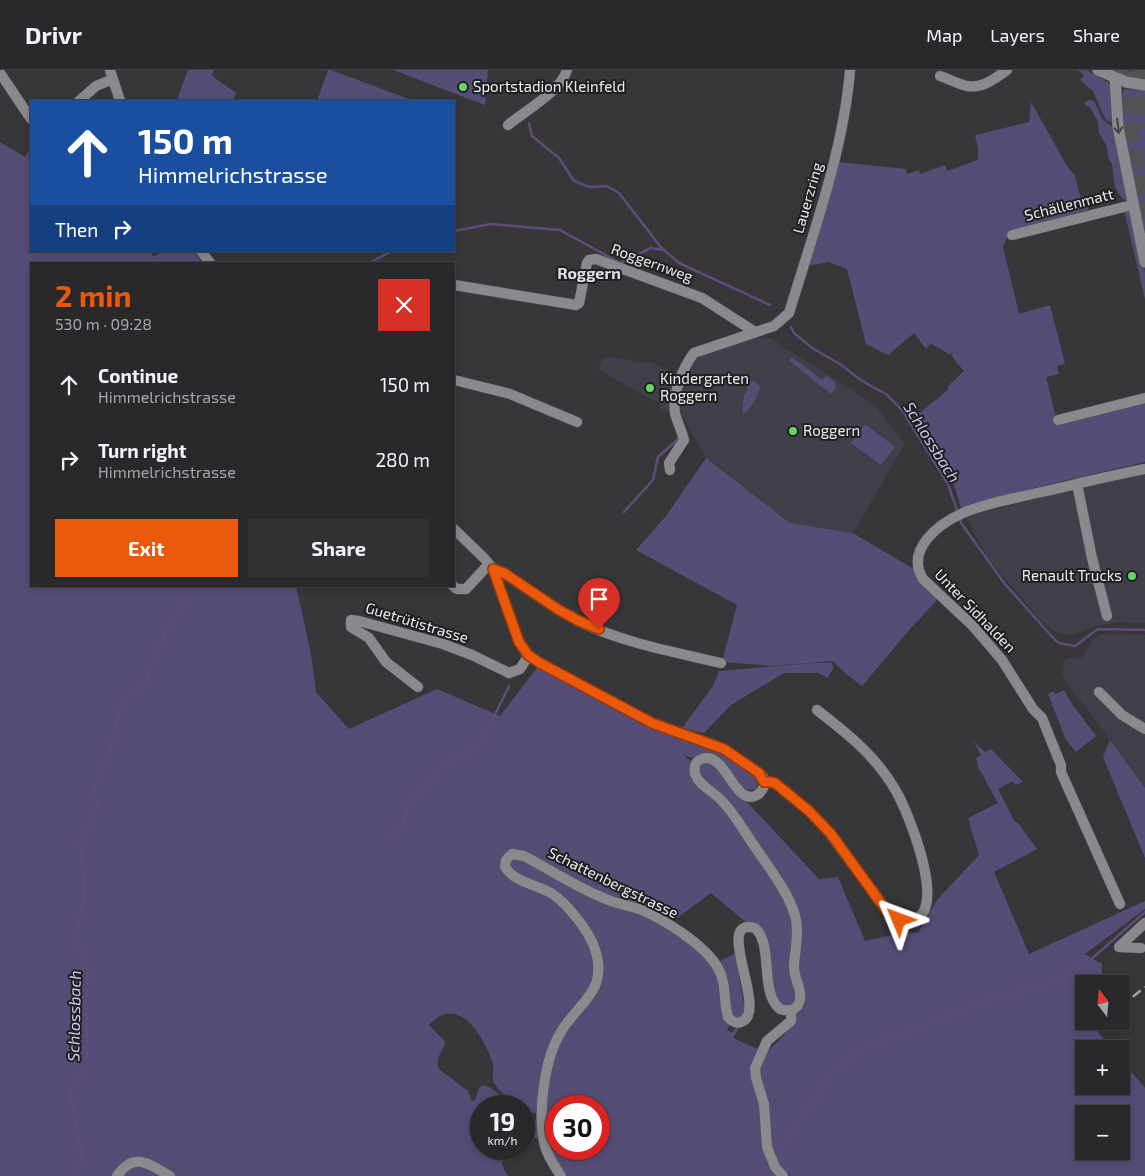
<!DOCTYPE html>
<meta charset="utf-8">
<style>
:root{--surface:#29292c;--page:#313134;--text:#f1f3f6;--muted:#a5a6a9;--line:#454548;--accent:#ea580c}
body{margin:0;font-family:"Exo 2",sans-serif;background:var(--page);color:var(--text);height:100vh;display:flex;flex-direction:column;font-size:19px;white-space:nowrap}
*{box-sizing:border-box;margin:0}
p{font-size:16px;color:var(--muted)}
.icon{flex:none;width:28px;height:28px;fill:none;stroke:currentColor;stroke-width:2;stroke-linecap:round;stroke-linejoin:round}
.map{position:relative;flex:1;overflow:hidden}
.sheet{position:absolute;left:30px;top:192px;width:425px;height:325px;display:flex;flex-direction:column;background:var(--surface);border-radius:0px;box-shadow:0 2px 8px #0003,0 0 0 1px var(--line)}
.sheet>*{flex:none}
.hud{position:absolute;left:30px;top:30px;width:425px;height:152px;border-radius:0px;box-shadow:0 2px 8px #0003,0 0 0 1px var(--line);background:#1a4fa0;color:#fff;overflow:hidden}
.needle{width:32px;rotate:344deg}
.fabs{position:absolute;left:1075px;top:905px;display:grid;gap:10px}
.fabs a{display:grid;place-items:center;width:55px;height:55px;border-radius:0px;background:var(--surface);box-shadow:0 2px 8px #0003,0 0 0 1px var(--line);font-size:25px}
.speed{position:absolute;left:470px;top:1025px;display:flex;gap:10px;font-size:25px;font-weight:700;text-align:center}
.speed>*{display:grid;place-content:center;width:65px;height:65px;border-radius:50%;background:var(--surface);box-shadow:0 2px 8px #0003,0 0 0 1px var(--line);line-height:1}
.speed small{font-size:12px;font-weight:400}
.speed .limit{border:8px solid #d22;background:#fff;color:#111}
.pin{position:absolute;display:grid;place-items:center;width:42px;height:42px;color:#fff;margin:-51px -21px;border-radius:50% 50% 50% 0;rotate:-45deg;box-shadow:0 0 5px #0007}
.pin .icon{rotate:45deg}
.me{position:absolute;width:55px;margin:-28px;rotate:314deg;stroke-linejoin:round;filter:drop-shadow(0 0 4px #0008)}
.turn{display:flex;align-items:center;gap:18px;height:105px;padding:0 25px;font-size:22px}
.turn .icon{width:65px;height:65px;stroke-width:2.5}
.turn b{display:block;font-size:35px;line-height:42px}
.then{display:flex;align-items:center;height:48px;padding:0 25px;background:#0003;gap:10px;font-size:19px}
.round{display:grid;place-items:center;flex:none;width:52px;height:52px;border-radius:0px;background:var(--page)}
.summary{display:flex;align-items:center;justify-content:space-between;height:85px;padding:0 25px}
h1{font-size:30px;font-weight:700;line-height:38px;color:var(--accent)}
.action{display:flex;gap:10px;margin-top:auto;padding:10px 25px}
.action a{flex:1;height:58px;border-radius:0px;background:var(--accent);color:#fff;font-size:20px;font-weight:700;line-height:58px;text-align:center}
.action a+a{background:var(--page);color:var(--text)}
ul{padding:0;list-style:none}
li{display:flex;align-items:center;gap:15px;height:75px;padding:0 25px}
li div{flex:1}
li b{display:block;font-size:19px}
li em{font-style:normal}
header{display:flex;align-items:center;gap:30px;box-sizing:border-box;height:70px;padding:0 25px;background:var(--surface);border-bottom:1px solid var(--line)}
header strong{font-size:24px}
nav{display:flex;gap:28px;margin-inline-start:auto;font-size:18px}
.map>svg:first-child{display:block}
.built{fill:#413f49}
.green{fill:#564d77;fill-rule:evenodd}
.lines{fill:none;stroke-linecap:round;stroke-linejoin:round}
.stream{stroke:#5e4c7b;stroke-width:2.5}
.motorway-tunnel{stroke:#525255;stroke-width:18;stroke-dasharray:18 9;stroke-linecap:butt}
.minor-casing{stroke:#555457;stroke-width:11}
.tertiary-casing{stroke:#555457;stroke-width:12}
.minor{stroke:#8a898d;stroke-width:10}
.tertiary{stroke:#8a898d;stroke-width:11}
.rail{stroke:#a2a1a4;stroke-width:2.5;stroke-dasharray:10 5;stroke-linecap:butt}
.oneway{stroke:#444346}
.route-casing{stroke:#983908;stroke-width:12}
.route{stroke:#ea580c;stroke-width:9}
.poi-dot{fill:#67d465;stroke:#1f1e20;stroke-width:2}
.labels{text-anchor:middle;stroke-width:4;stroke-linejoin:round;paint-order:stroke}
.poi-label{font-size:15px;fill:#edecef;stroke:#1f1e20;text-anchor:start}
.street-label{font-size:15px;fill:#edecef;stroke:#1f1e20}
.neighbourhood-label{font-size:16px;font-weight:bold;fill:#e0e0e4;stroke:#1f1e20}
.water-label{font-size:16px;font-style:italic;fill:#d0c9f1;stroke:#1f1e20}
</style>
<header>
<strong>Drivr</strong>
<nav><a>Map</a><a>Layers</a><a>Share</a></nav>
</header>
<div class="map">
<svg width="1145" height="1106" viewBox="0 0 1145 1106">
<rect width="100%" height="100%" fill="#37373a"/>
<!-- built -->
<path class="built" d="M754,268H772L783,277L850,318L877,338L905,374L853,463L790,453L706,388L676,335L667,343L659,340L660,333L628,317L599,299L602,289L609,286L640,293L651,292L674,304L683,307L697,284L742,270Z
M1145,402V553L1120,552L1098,556L1072,565L1057,563L1043,553L997,499L988,488L966,447L1048,425Z
M1101,564L1145,565V718L1089,641L1073,622L1062,606L1064,591L1070,587L1078,589L1083,587L1092,569Z"/>
<!-- green -->
<path class="green" d="M188,0H214L212,6L236,23L233,31H177L179,24Z
M328,0H331L414,31H317Z
M393,0H488L485,35Z
M1078,0H1086L1111,14L1115,52L1107,51L1101,40L1093,21L1080,10L1084,5Z
M1124,19L1145,20V166C1140,139 1115,39 1124,19Z
M1090,30L1094,31L1103,50L1113,57L1127,130L1126,131L1120,126L1115,117L1112,94L1108,87L1107,77L1099,63L1098,52L1090,37L1085,35V31Z
M1031,32L1067,96L1075,106L1083,137L1089,135L1088,139L1085,142L1010,161L1003,177L1019,244L1050,235L1065,294L1057,296L1059,304L1046,307L1057,352L1145,331V392L1054,413L961,438L953,412L944,397L910,351L949,319L947,317L964,301L953,288L951,283L948,284C942,278 934,277 931,273L926,279L914,263L888,285L866,274L847,199L829,192L808,196L838,92L906,99L907,104L919,100L920,104L945,95L947,101L978,90V78L975,65L1029,52Z
M0,72L25,87L31,78V181H150L154,187L162,181H194L203,194H31V516H296L311,584L316,622L349,659L437,619L500,646L537,598L677,666L713,677L752,703L758,711L756,719L747,720L699,686L694,688L683,685L691,691L690,696L748,771L765,801L783,824L793,849L796,930L792,936L779,935L769,900L751,854L747,853L711,823L670,853L506,783C501,788 499,791 501,798L539,820L564,837L592,877L594,903L589,922L560,957L538,1042C532,1044 529,1043 524,1039V1036C516,1036 498,1020 494,1013C491,1007 495,1001 493,994C484,967 459,922 429,955L446,973C441,981 435,990 439,999L468,1021L472,1031L475,1030L479,1018L483,1015L491,1018L514,1036H481V1079H504L500,1085L504,1100L508,1106H120L128,1090L123,1092L114,1106H0Z
M1124,140L1130,142L1132,146L1145,202V229Z
M792,287L822,310L826,306L834,311L836,318L831,324L789,291Z
M753,311L760,316C759,327 752,334 746,343L742,342L744,325L747,321V314Z
M865,354L895,377L881,395L851,373Z
M706,388L790,453L853,463L912,498L937,530L910,559L862,616L845,603L833,591L772,596L722,592L737,535L636,480L666,446Z
M814,593H832L833,598L828,608L818,603H784L731,635L704,663L682,658L713,616L719,601Z
M1064,620L1072,634L1096,666L1076,682L1066,670L1048,624L1054,621L1055,624Z
M1110,670L1145,718V788L1103,687Z
M973,671L985,682L991,679L1023,712L1015,715L1013,711L998,719L1015,752L1018,753L1037,779L994,802L1029,884L1145,831V839L1085,884L1102,894V910L1105,914H1084V951H1098L1094,956L1107,975L1112,979H1084V1016H1121V989L1145,1018V1106H790L781,1098L778,1106H565L549,1079L545,1036L554,980L599,911L584,855L523,807L511,799L509,796L511,790L515,787L633,840L679,864L710,893L716,902L730,954L727,961L733,962L737,956L740,957L733,968L766,983C777,973 796,954 798,940L805,935V924L798,904L795,835L699,705L698,696L705,691C724,698 729,723 747,732L819,809L838,807L865,871L906,862L918,863L937,830L979,785L968,748L998,733L979,699L976,688L981,685L974,672L971,673ZM556,1036H599V1079H556ZM1084,1044H1121V1081H1084Z
M736,883L741,902L739,908L744,935H747L748,931L742,948H733L718,892Z
M524,1044L538,1052L540,1068H524Z"/>
<g class="lines">
<!-- stream -->
<path class="stream" d="M529,53L532,66L559,88L574,111L590,117L607,116L619,123L663,180
M454,161L491,154L560,160L620,193L651,178L664,180L679,193L770,235
M367,194L392,181
M791,257L794,263L812,278L840,294L862,311L886,324L902,340L948,414L958,443
M624,442L653,410L658,387L677,370L679,364
M960,448L961,453L1005,514L1055,570L1059,573L1075,576L1098,559L1145,560
M390,769L404,751L408,734L419,725L429,712L435,709L440,699L448,692L480,675L509,616
M774,1086L818,1027L831,1002L862,979L1002,925L1044,917L1088,892L1145,842
M76,1106L82,1086L70,1022L86,998L88,897L77,873L78,852L85,825L80,773L98,736L94,721L111,676L121,633L146,611L165,563L196,516
M762,1106L771,1093"/>
<!-- motorway-tunnel -->
<path class="motorway-tunnel" d="M1118,0L1145,147
M1136,0L1145,57"/>
<!-- minor casing -->
<g class="minor-casing">
<path id="minor" d="M110,0L120,31
M0,3L31,49
M940,6C949,9 958,14 967,16C982,19 996,8 1007,0
M79,31L96,16L113,9
M508,55C525,41 561,21 567,0
M1012,165L1132,135
M201,181L211,194
M454,215L576,235L579,233L587,193L589,190L596,189L702,228L755,262
M454,310L510,324L577,352
M1058,350L1145,328
M670,400L669,393L684,370C682,361 677,352 675,343C672,324 683,297 694,283L774,256L789,243C812,167 844,79 850,0
M1077,414L1092,488L1107,546
M454,459L485,489L493,499L519,572L529,585L540,593L652,653L724,679L759,703L763,707L765,712
M493,499L502,502C528,519 552,538 580,552C624,573 674,582 721,593
M453,516L457,519H466L489,494
M418,617L386,592L369,568L351,557V550L359,551L443,574L472,585L509,603L520,599L529,585
M1099,622L1122,645L1145,659
M765,712H770L775,713L809,741L823,755L891,845C899,850 907,853 916,849C946,835 908,742 896,721C877,687 848,664 817,640
M1120,834L1061,702V695L1042,648L1033,639L1002,590L972,555L923,509C905,480 938,454 963,443C986,433 1012,429 1037,423C1073,415 1109,406 1145,399
M1119,877L1145,853
M1119,877L1141,878
M117,1106C134,1081 149,1094 170,1106
M561,1106C555,1097 548,1087 545,1076C537,1045 544,989 561,962C578,932 609,922 595,879C589,861 567,833 551,823C537,815 514,812 505,797L506,790L512,784L524,786C551,800 577,818 606,829C616,834 628,835 639,839C665,850 704,874 718,898C727,914 723,931 728,947C731,951 736,954 741,952C770,943 712,846 755,858C774,874 759,922 780,939C797,944 803,933 799,918C797,911 794,904 794,896C795,880 799,866 796,850C791,823 762,789 747,765C739,753 732,741 722,731C715,723 702,717 697,708C695,705 694,701 695,697C695,693 698,690 702,689C726,680 734,738 757,725C762,722 764,717 765,712
M783,1106L775,1097L767,1077L764,1034L756,1008L755,998L767,971L791,951V940"/>
</g>
<!-- tertiary casing -->
<g class="tertiary-casing">
<path id="tertiary" d="M1098,0L1126,12L1145,15
M1115,8L1118,57L1145,192"/>
</g>
<!-- minor -->
<use href="#minor" class="minor"/>
<!-- tertiary -->
<use href="#tertiary" class="tertiary"/>
<!-- rail -->
<path class="rail" d="M1121,936L1145,917"/>
</g>
<!-- one-way arrows -->
<defs><path id="oneway-shaft" d="M-6 0H5M1.5-3L5.5 0L1.5 3" fill="none" stroke-width="1.6" stroke-linecap="round" stroke-linejoin="round" transform="scale(1.25)"/></defs>
<use class="oneway" href="#oneway-shaft" transform="translate(1118 56) rotate(83)"/>
<g class="lines">
<!-- route casing -->
<g class="route-casing">
<path id="route" d="M599,559L579,551L559,540L504,503L493,499L519,572L528,585L540,593L652,653L724,679L759,703L764,712H770L775,713L809,741L831,764L886,840L899,850"/>
</g>
<!-- route -->
<use href="#route" class="route"/>
</g>
<!-- markers -->
<g class="poi-dot">
<circle cx="463" cy="17" r="5"/>
<circle cx="650" cy="318" r="5"/>
<circle cx="793" cy="361" r="5"/>
<circle cx="1132" cy="506" r="5"/>
</g>
<g class="labels">
<!-- poi labels -->
<g class="poi-label">
<text x="473" y="22">Sportstadion Kleinfeld</text>
<text x="660" y="314">Kindergarten<tspan x="660" dy="17">Roggern</tspan></text>
<text x="803" y="366">Roggern</text>
<text x="1122" y="511" text-anchor="end">Renault Trucks</text>
</g>
<!-- street labels -->
<g class="street-label">
<text transform="translate(808 128) rotate(-74)" y="5">Lauerzring</text>
<text transform="translate(1069 135) rotate(-14)" y="5">Schällenmatt</text>
<text transform="translate(652 193) rotate(20)" y="5">Roggernweg</text>
<text transform="translate(975 541) rotate(46)" y="5">Unter Sidhalden</text>
<text transform="translate(417 553) rotate(17)" y="5">Guetrütistrasse</text>
<text transform="translate(613 813) rotate(26)" y="5">Schattenbergstrasse</text>
</g>
<!-- neighbourhood labels -->
<g class="neighbourhood-label">
<text x="589" y="209">Roggern</text>
</g>
<!-- water labels -->
<g class="water-label">
<text transform="translate(932 372) rotate(58)" y="6">Schlossbach</text>
<text transform="translate(74 946) rotate(-89)" y="6">Schlossbach</text>
</g>
</g>
</svg>
<div class="fabs">
<a><svg class="needle" viewBox="-14 -14 28 28"><path d="M0-13l5 13h-10z" fill="#e53935"/><path d="M0 13l5-13h-10z" fill="#a5a6a9"/></svg></a>
<a>+</a>
<a>−</a>
</div>
<div class="speed"><div>19<small>km/h</small></div><div class="limit">30</div></div>
<div class="pin" style="left:599px;top:559px;background:#d93025"><svg class="icon" aria-label="arrive" viewBox="0 0 24 24"><path d="M6 21V4h12l-3 4 3 4H6"/></svg></div>
<svg class="me" style="left:899px;top:850px" viewBox="-20 -20 40 40"><path d="M0-17L14 15 0 8-14 15z" fill="#ea580c" stroke="#fff" stroke-width="4"/></svg>
<div class="hud">
<div class="turn"><svg class="icon" aria-label="ahead" viewBox="0 0 24 24"><path d="M12 20V5M6 11l6-6 6 6"/></svg><div><b>150 m</b>Himmelrichstrasse</div></div>
<div class="then">Then<svg class="icon" aria-label="right" viewBox="0 0 24 24"><path d="M7 20v-9h11M14 6l5 5-5 5"/></svg></div>
</div>
<section class="sheet">
<div class="summary"><div><h1>2 min</h1><p>530 m · 09:28</p></div><a class="round" style="background:#d93025;color:#fff"><svg class="icon" aria-label="close" viewBox="0 0 24 24"><path d="M6 6l12 12M18 6L6 18"/></svg></a></div>
<ul>
<li><svg class="icon" aria-label="ahead" viewBox="0 0 24 24"><path d="M12 20V5M6 11l6-6 6 6"/></svg><div><b>Continue</b><p>Himmelrichstrasse</p></div><em>150 m</em></li>
<li><svg class="icon" aria-label="right" viewBox="0 0 24 24"><path d="M7 20v-9h11M14 6l5 5-5 5"/></svg><div><b>Turn right</b><p>Himmelrichstrasse</p></div><em>280 m</em></li>
</ul>
<div class="action"><a>Exit</a><a>Share</a></div>
</section>
</div>
